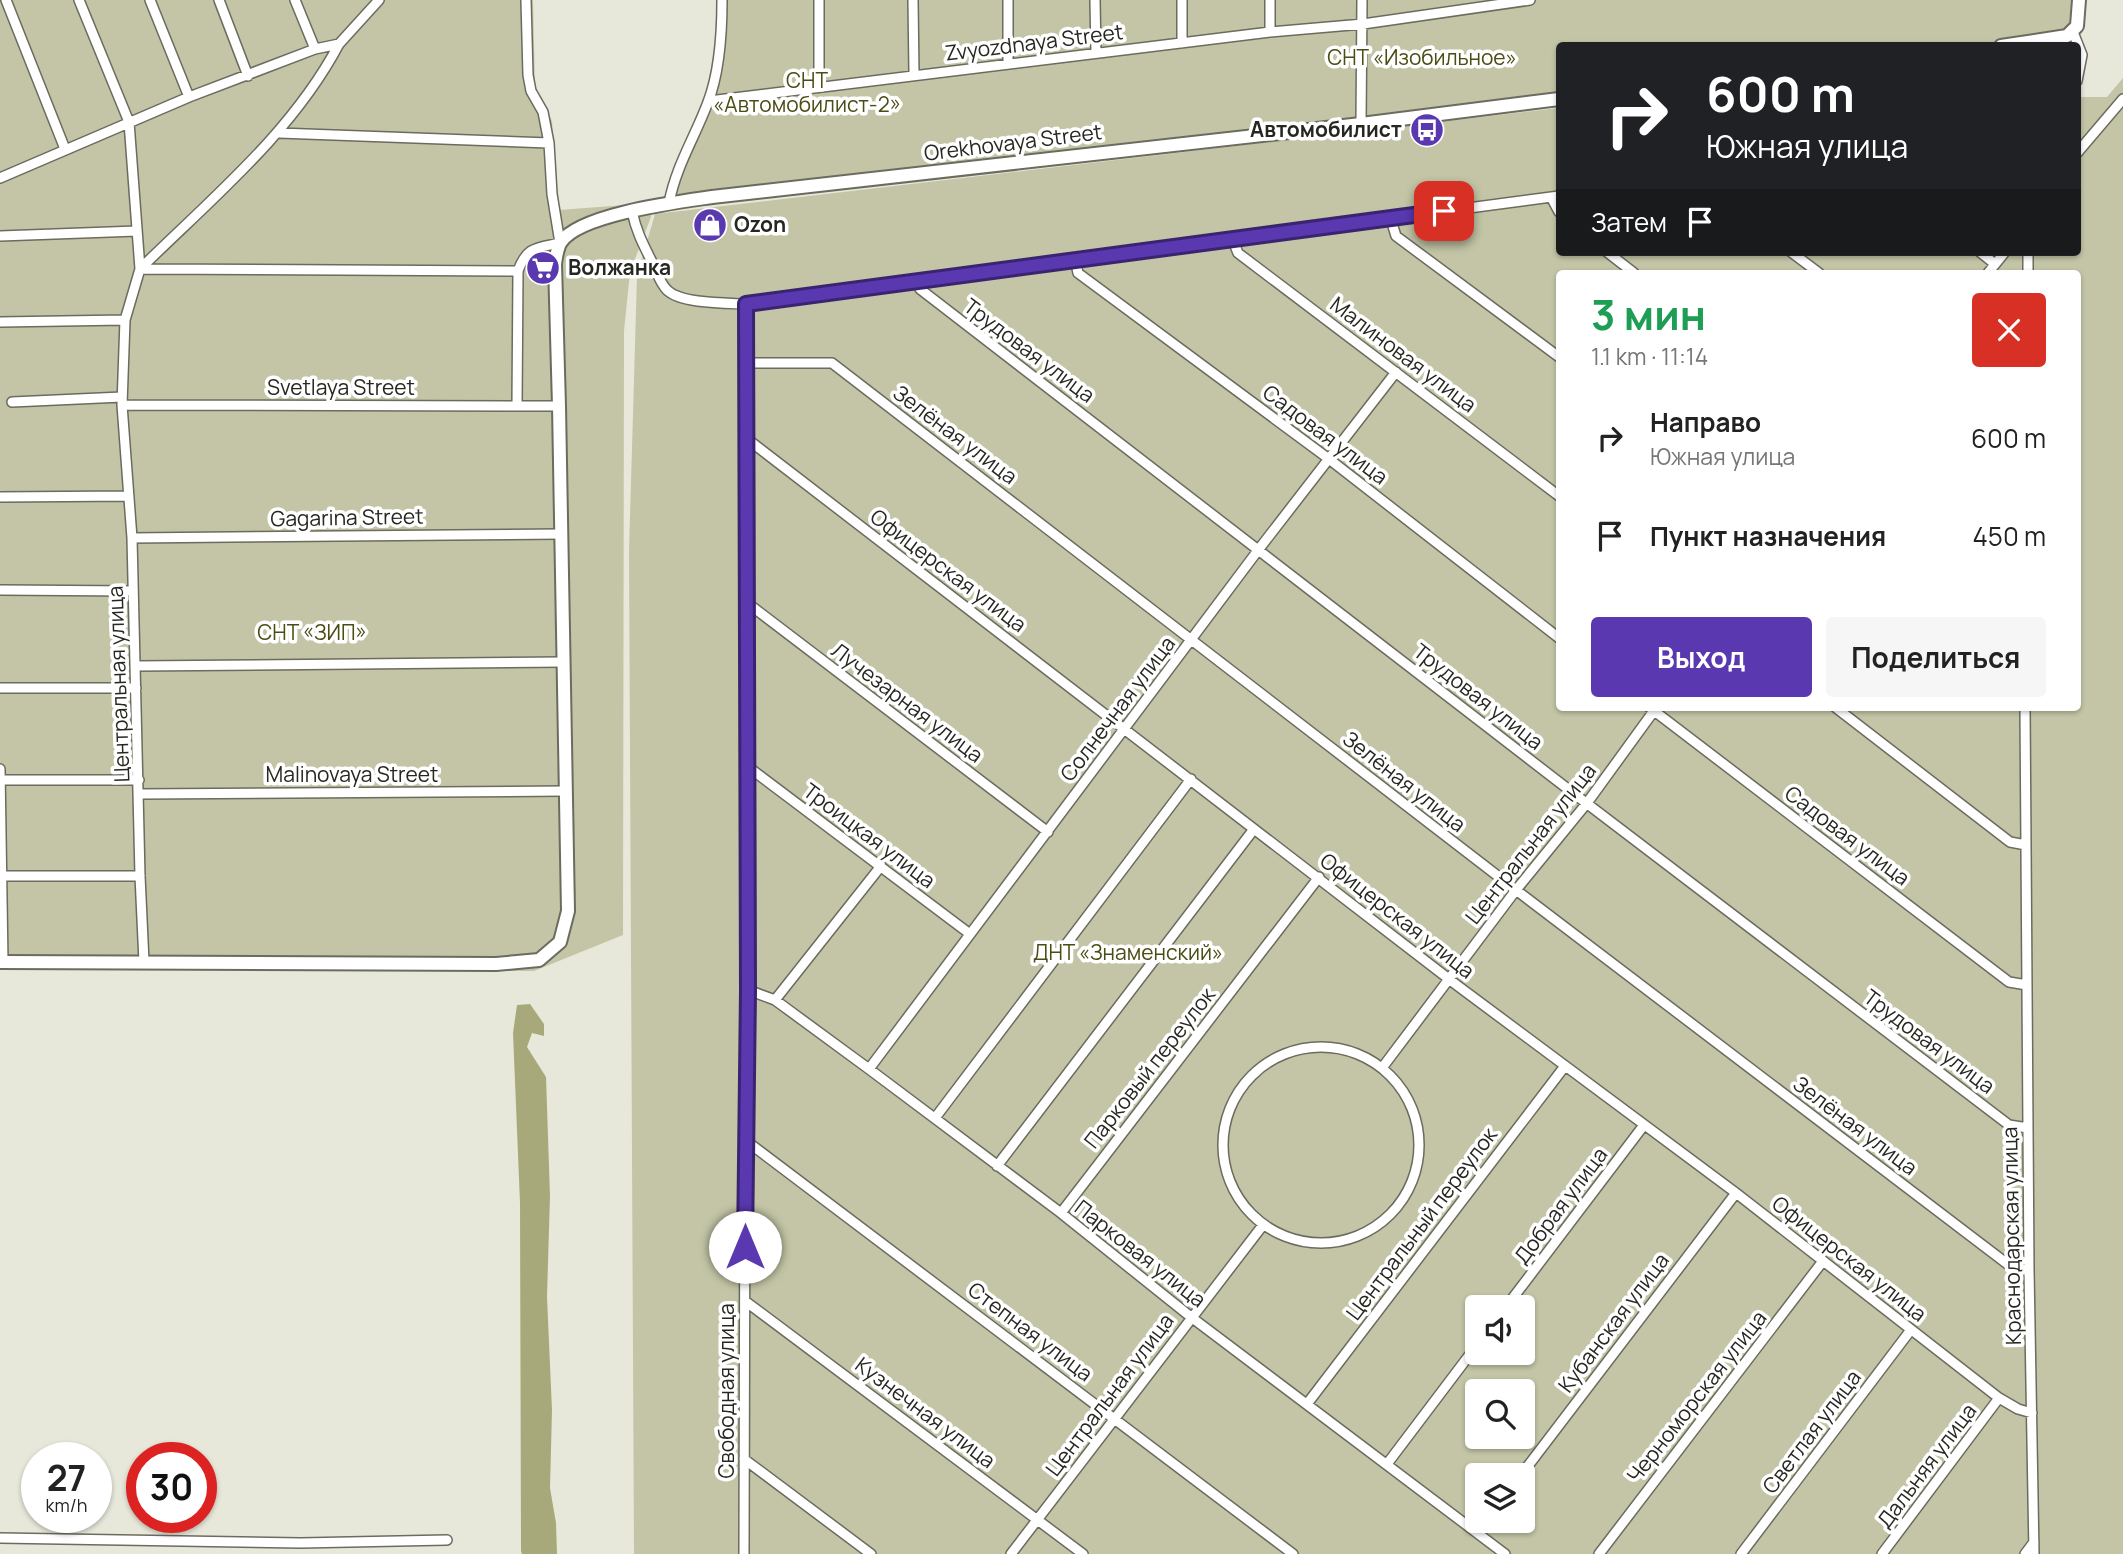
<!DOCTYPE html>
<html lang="ru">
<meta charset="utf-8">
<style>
:root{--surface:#fff;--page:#f6f6f6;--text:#222;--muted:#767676;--accent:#5938b0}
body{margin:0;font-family:Manrope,sans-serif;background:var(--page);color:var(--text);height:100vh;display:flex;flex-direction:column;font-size:26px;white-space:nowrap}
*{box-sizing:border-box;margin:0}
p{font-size:23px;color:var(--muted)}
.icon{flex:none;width:38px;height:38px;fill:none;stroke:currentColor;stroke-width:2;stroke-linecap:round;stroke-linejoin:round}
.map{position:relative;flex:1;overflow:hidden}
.details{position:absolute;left:1556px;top:270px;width:525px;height:441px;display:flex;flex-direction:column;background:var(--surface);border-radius:7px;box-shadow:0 2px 5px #0004}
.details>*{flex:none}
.banner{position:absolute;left:1556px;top:42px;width:525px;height:214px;border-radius:7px;box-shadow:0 2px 5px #0004;background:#202124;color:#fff;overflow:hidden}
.controls{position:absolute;left:1465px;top:1295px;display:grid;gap:14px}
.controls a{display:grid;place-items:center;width:70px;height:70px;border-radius:7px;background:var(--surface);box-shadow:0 2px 5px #0004;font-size:35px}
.speed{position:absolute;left:21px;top:1442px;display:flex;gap:14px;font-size:35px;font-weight:700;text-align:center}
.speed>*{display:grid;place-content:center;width:91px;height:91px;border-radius:50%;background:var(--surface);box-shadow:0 2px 5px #0004;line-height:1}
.speed small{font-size:18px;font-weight:400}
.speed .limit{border:10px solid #d22;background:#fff;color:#111}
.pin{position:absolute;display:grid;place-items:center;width:60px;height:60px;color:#fff;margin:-30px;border-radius:14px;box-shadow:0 4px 10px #0006}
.me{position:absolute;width:77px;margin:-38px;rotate:0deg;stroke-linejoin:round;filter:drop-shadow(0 0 5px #0008)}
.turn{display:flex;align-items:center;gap:24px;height:147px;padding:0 35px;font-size:32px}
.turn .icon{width:91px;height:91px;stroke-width:2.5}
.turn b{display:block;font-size:49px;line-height:60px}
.then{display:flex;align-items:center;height:66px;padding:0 35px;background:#0003;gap:14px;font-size:26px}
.round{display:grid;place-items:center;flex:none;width:74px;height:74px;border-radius:7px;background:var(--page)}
.headline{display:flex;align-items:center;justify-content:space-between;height:119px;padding:0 35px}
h1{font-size:42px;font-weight:700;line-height:52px;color:#1e9e55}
.button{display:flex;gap:14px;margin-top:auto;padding:14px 35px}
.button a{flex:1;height:80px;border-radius:7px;background:var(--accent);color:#fff;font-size:28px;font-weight:700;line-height:80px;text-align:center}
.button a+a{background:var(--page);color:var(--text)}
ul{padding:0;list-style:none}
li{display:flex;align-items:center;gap:21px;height:98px;padding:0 35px}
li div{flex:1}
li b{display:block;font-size:26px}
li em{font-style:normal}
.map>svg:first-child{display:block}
.green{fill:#c3c5a6;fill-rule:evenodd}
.forest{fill:#a8a97b}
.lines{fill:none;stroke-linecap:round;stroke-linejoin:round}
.street-casing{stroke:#6b6b5f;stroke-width:12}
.secondary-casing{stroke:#6b6b5f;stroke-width:16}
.street{stroke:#fff;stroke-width:9}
.secondary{stroke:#fff;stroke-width:12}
.route-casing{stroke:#3a2472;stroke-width:18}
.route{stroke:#5938b0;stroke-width:12}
.labels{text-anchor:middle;stroke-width:7;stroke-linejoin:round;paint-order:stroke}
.street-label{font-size:21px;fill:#272722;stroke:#fff}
.park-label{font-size:21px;fill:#4c4c15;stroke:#fff}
.poi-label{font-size:21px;font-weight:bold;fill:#272722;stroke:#fff;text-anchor:start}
</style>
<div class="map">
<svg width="2123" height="1554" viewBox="0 0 2123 1554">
<rect width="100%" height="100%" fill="#e7e8da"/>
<!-- green -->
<path class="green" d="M0,0H533L535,87L552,121L559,210L652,203L651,217L630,272L624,331L623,935L534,971L0,969Z
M718,0H2079L2073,32L2001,46H1559V99L669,203L715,74Z
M2123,78V1554H634L629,551L637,276L655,214L1559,108V252H2077V97H2107ZM1559,273H2077V707H1559ZM1477,1307H1522V1353H1477ZM1477,1391H1522V1437H1477ZM1477,1475H1522V1521H1477Z"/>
<!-- forest -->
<path class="forest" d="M530,1004L544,1024V1036L532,1033L527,1047L546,1077L550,1196L547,1297L552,1410L550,1488L556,1523L557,1554H522L521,1551L520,1203L513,1033L517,1005Z"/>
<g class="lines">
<!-- street casing -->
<g class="street-casing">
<path id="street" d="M6,0L65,149
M79,0L129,122L140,269L125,320L122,405L132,538L140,876L144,962
M150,0L189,97
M219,0L248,76
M295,0L315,49
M819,0V87
M913,0L914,74
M1008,0V64
M1095,0L1096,53
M1182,0V43
M1270,0V32
M2073,32L2082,55L2077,81
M709,101L1270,32L1363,24L1530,0
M1361,124L1362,0
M279,133L549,143
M2077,153L2123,99
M0,178L189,97L315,49L339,44L379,0
M1551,197L1559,212
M669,203C676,166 695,137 708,102C720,71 722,33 722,0
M632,211C636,231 643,244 652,262C657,271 659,282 667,290C681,304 727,303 746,304L1559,196
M1390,217L1396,236L1559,357
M0,236L137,231
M1232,238L1238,253L1559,496
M1607,252L1634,273
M1791,252L1819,273
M1980,252L1995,264
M1075,259L1078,273L1329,459L1559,638
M140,269L518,271C527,246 537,248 560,243L552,194L549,143L543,112L531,91L528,75L526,0
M140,269C211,199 292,133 339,44
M1988,273L2005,252
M2028,273V252
M917,281L920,289L1577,796L2009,1125L2028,1128
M0,322L125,320
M746,363H832L1516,890L2014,1269L2029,1270
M12,402L122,397
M122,405L559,406
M517,406L518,271
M746,438L1458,986L1736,1193L1999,1398L2018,1409L2032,1413
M0,497L129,496
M132,538L561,534
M0,590L133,591
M746,602L1048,832
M136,666L564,662
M0,688H136
M1649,707L2009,982L2027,985
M1835,707L2010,842L2026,845
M2025,707L2029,1270L2034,1554
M747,766L970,934
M0,769L3,962
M0,780H139
M139,794L565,791
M0,876H140
M748,990L775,1000L869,1069L1061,1213L1191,1317L1505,1554
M775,1000L881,866
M1223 1145a98 98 0 1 1 196 0a98 98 0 1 1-196 0Z
M1382,1068L1516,890L1587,803L1656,708
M869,1069L1259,549L1396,372
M935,1118L1191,779
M745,1140L1293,1554
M997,1166L1254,829
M1061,1213L1319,877
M745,1301L1083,1554
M1506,1307L1644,1125
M1307,1404L1565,1066
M744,1459L871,1554
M1387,1464L1477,1345
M1521,1475L1736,1193
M1477,1532L1486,1521
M0,1538L301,1543L447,1540
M744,1554L745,1140L748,990L746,304
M1011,1554L1263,1225
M1599,1554L1823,1261
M1741,1554L1910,1331
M1882,1554L1999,1398
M2025,1554L2034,1542"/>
</g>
<!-- secondary casing -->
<g class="secondary-casing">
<path id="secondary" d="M2001,46L2067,36L2077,26L2079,0
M0,962L496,964L539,960L560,942L568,911L559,406L555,264C556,257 557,248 561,242C580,214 678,202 712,197L1361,124L1559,99"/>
</g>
<!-- street -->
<use href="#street" class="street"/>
<!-- secondary -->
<use href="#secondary" class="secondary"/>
</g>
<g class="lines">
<!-- route casing -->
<g class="route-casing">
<path id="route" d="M745,1247L748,990L746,304L1444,211"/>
</g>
<!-- route -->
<use href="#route" class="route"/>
</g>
<!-- icons -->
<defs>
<g id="bus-disc" transform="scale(1.75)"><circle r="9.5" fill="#5938b0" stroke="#fff"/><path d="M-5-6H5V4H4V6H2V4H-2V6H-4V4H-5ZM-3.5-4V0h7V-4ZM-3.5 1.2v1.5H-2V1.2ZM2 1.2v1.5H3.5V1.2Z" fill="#fff"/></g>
<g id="shop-disc" transform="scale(1.75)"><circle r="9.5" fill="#5938b0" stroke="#fff"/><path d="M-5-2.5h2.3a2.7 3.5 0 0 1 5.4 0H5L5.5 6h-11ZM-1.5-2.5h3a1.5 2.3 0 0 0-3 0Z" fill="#fff"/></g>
<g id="supermarket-disc" transform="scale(1.75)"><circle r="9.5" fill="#5938b0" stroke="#fff"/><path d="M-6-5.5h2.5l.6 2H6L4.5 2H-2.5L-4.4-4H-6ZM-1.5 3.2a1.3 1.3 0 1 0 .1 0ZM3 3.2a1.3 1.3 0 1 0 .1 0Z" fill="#fff"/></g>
</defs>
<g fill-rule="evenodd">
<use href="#bus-disc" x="1427" y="130"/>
<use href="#shop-disc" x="710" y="225"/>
<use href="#supermarket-disc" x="543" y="268"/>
</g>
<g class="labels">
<!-- street labels -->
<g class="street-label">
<text transform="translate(1034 43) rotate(-7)" y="7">Zvyozdnaya Street</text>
<text transform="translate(1013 143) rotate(-7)" y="7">Orekhovaya Street</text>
<text transform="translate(1029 351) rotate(37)" y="7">Трудовая улица</text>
<text transform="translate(1403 355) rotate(37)" y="7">Малиновая улица</text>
<text x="341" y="395">Svetlaya Street</text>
<text transform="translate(955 435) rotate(37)" y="7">Зелёная улица</text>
<text transform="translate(1325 435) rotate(37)" y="7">Садовая улица</text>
<text transform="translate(347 518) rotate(-1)" y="7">Gagarina Street</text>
<text transform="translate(948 571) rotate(37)" y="7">Офицерская улица</text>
<text transform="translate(119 684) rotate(-92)" y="7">Центральная улица</text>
<text transform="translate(1478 697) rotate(38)" y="7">Трудовая улица</text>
<text transform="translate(907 703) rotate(37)" y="7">Лучезарная улица</text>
<text transform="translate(1118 709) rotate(-53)" y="7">Солнечная улица</text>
<text x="352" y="782">Malinovaya Street</text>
<text transform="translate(1404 782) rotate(38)" y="7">Зелёная улица</text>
<text transform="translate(869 836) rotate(37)" y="7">Троицкая улица</text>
<text transform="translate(1847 836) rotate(37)" y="7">Садовая улица</text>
<text transform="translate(1531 844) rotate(-52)" y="7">Центральная улица</text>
<text transform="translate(1397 916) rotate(38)" y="7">Офицерская улица</text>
<text transform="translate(1929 1042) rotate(37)" y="7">Трудовая улица</text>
<text transform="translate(1150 1068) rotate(-52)" y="7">Парковый переулок</text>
<text transform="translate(1855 1126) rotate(37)" y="7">Зелёная улица</text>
<text transform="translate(1561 1206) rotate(-53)" y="7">Добрая улица</text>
<text transform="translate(1422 1224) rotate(-53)" y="7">Центральный переулок</text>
<text transform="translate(2012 1236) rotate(-91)" y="7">Краснодарская улица</text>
<text transform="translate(1140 1254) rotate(38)" y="7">Парковая улица</text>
<text transform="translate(1849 1259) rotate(38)" y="7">Офицерская улица</text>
<text transform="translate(1614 1323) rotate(-53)" y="7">Кубанская улица</text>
<text transform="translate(1030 1332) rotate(37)" y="7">Степная улица</text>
<text transform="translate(727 1391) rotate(-90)" y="7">Свободная улица</text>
<text transform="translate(1110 1395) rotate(-53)" y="7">Центральная улица</text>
<text transform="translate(1697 1397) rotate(-52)" y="7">Черноморская улица</text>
<text transform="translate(925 1413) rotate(37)" y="7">Кузнечная улица</text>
<text transform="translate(1812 1432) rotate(-53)" y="7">Светлая улица</text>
<text transform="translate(1927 1466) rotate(-53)" y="7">Дальняя улица</text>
</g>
<!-- park labels -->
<g class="park-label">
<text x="1422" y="65">СНТ «Изобильное»</text>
<text x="807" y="88">СНТ<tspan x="807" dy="24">«Автомобилист-2»</tspan></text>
<text x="312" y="640">СНТ «ЗИП»</text>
<text x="1128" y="960">ДНТ «Знаменский»</text>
</g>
<!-- poi labels -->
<g class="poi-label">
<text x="1402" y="137" text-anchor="end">Автомобилист</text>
<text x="734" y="232">Ozon</text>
<text x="568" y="275">Волжанка</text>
</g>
</g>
</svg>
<div class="controls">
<a><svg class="icon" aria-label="sound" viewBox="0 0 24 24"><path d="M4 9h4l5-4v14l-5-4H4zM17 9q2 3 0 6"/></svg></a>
<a><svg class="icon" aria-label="search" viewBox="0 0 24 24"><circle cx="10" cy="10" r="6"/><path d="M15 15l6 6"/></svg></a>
<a><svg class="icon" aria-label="layers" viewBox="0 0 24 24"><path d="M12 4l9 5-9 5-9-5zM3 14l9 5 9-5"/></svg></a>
</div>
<div class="speed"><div>27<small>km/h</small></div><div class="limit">30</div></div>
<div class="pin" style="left:1444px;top:211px;background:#d93025"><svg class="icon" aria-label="arrive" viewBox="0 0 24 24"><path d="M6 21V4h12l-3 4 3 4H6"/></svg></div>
<svg class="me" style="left:745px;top:1247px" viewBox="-20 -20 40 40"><circle r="19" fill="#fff"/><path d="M0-13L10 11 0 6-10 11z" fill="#5938b0"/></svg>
<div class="banner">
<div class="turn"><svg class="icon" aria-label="right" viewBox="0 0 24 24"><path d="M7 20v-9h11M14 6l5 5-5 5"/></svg><div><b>600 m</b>Южная улица</div></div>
<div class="then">Затем<svg class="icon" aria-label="arrive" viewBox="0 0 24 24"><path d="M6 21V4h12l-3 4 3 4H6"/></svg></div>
</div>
<section class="details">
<div class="headline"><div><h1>3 мин</h1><p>1.1 km · 11:14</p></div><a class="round" style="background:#d93025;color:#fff"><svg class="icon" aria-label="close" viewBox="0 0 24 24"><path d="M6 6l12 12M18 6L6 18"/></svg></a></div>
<ul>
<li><svg class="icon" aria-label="right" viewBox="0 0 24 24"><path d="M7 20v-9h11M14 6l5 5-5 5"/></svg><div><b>Направо</b><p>Южная улица</p></div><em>600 m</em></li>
<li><svg class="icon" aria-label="arrive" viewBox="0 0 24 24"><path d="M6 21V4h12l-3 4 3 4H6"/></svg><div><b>Пункт назначения</b></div><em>450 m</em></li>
</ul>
<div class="button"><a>Выход</a><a>Поделиться</a></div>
</section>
</div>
